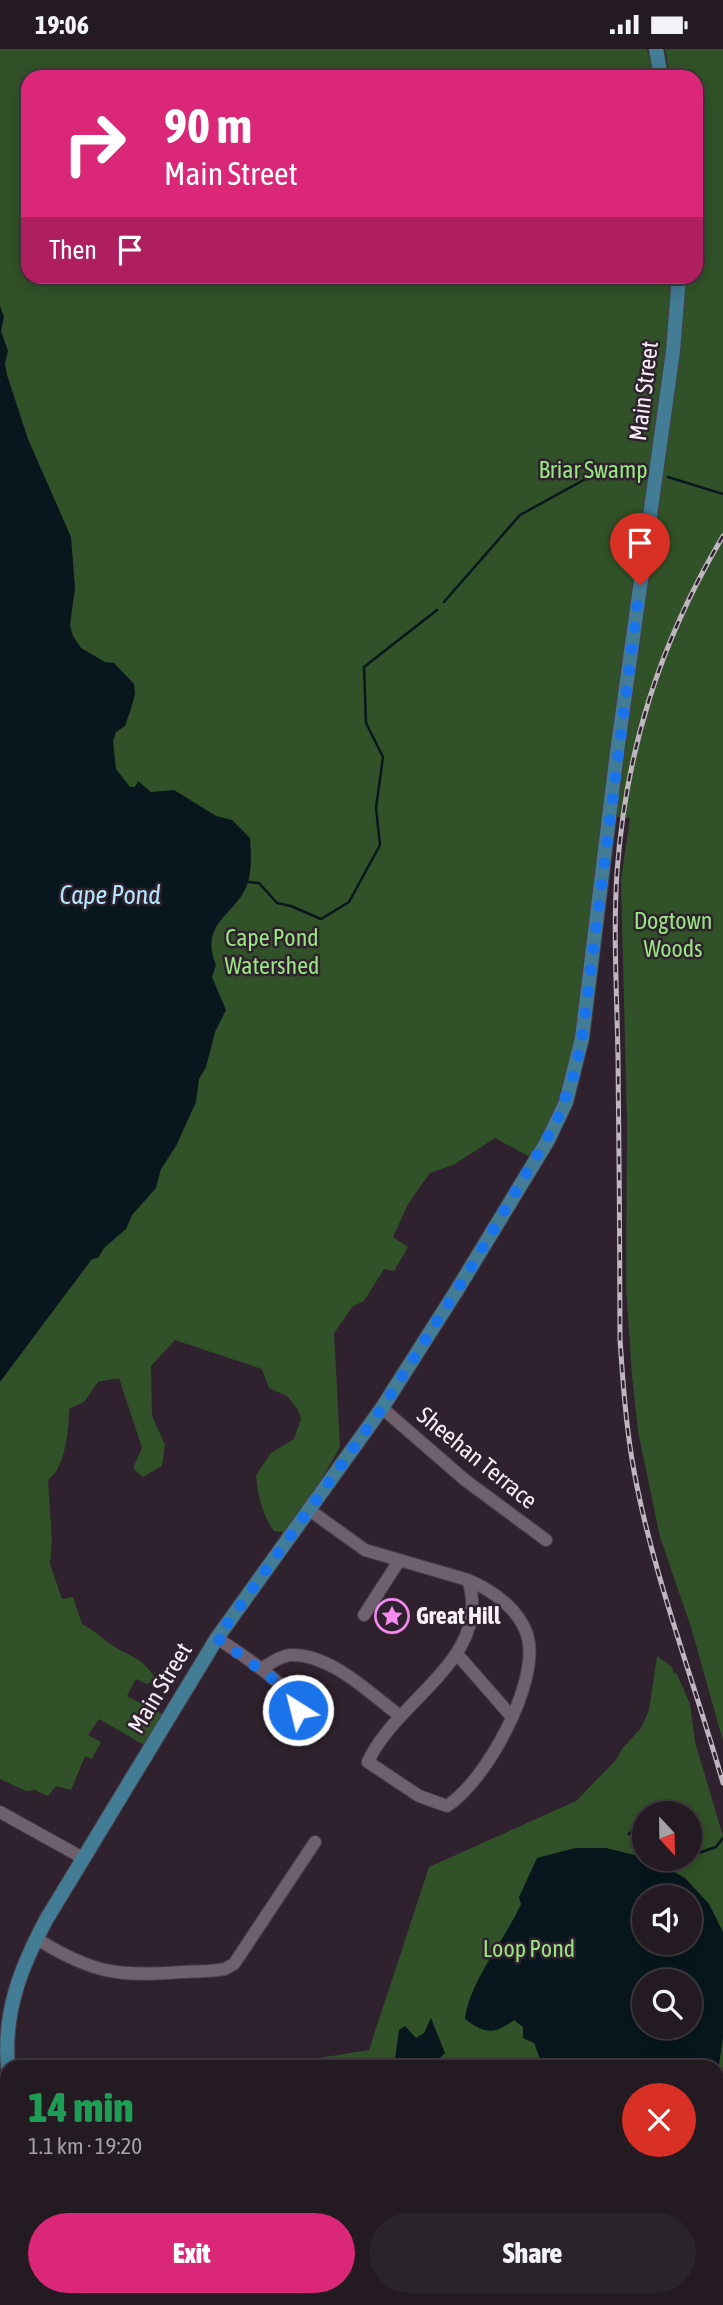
<!DOCTYPE html>
<meta charset="utf-8">
<style>
:root{--surface:#231a22;--page:#2b232a;--text:#f1f3f6;--muted:#a3a1a5;--line:#403840;--accent:#db2777}
body{margin:0;font-family:"Asap Condensed",sans-serif;background:var(--page);color:var(--text);height:100vh;display:flex;flex-direction:column;font-size:26px;white-space:nowrap}
*{box-sizing:border-box;margin:0}
p{font-size:23px;color:var(--muted)}
.icon{flex:none;width:38px;height:38px;fill:none;stroke:currentColor;stroke-width:2;stroke-linecap:round;stroke-linejoin:round}
.map{position:relative;flex:1;overflow:hidden}
.details{position:absolute;left:0px;top:2011px;width:724px;height:247px;display:flex;flex-direction:column;background:var(--surface);border-radius:21px 21px 0 0;box-shadow:0 4px 18px #0003,0 0 0 2px var(--line)}
.details>*{flex:none}
.top-card{position:absolute;left:21px;top:21px;width:682px;height:214px;border-radius:21px;box-shadow:0 4px 18px #0003,0 0 0 2px var(--line);background:#db2777;color:#fff;overflow:hidden}
.needle{width:46px;rotate:158deg}
.tools{position:absolute;left:632px;top:1752px;display:grid;gap:14px}
.tools a{display:grid;place-items:center;width:70px;height:70px;border-radius:50%;background:var(--surface);box-shadow:0 4px 18px #0003,0 0 0 2px var(--line);font-size:35px}
.pin{position:absolute;display:grid;place-items:center;width:60px;height:60px;color:#fff;margin:-72px -30px;border-radius:50% 50% 50% 0;rotate:-45deg;box-shadow:0 0 7px #0007}
.pin .icon{rotate:45deg}
.me{position:absolute;width:77px;margin:-38px;rotate:324deg;stroke-linejoin:round;filter:drop-shadow(0 0 5px #0008)}
.turn{display:flex;align-items:center;gap:24px;height:147px;padding:0 28px;font-size:32px}
.turn .icon{width:91px;height:91px;stroke-width:2.5}
.turn b{display:block;font-size:49px;line-height:60px}
.then{display:flex;align-items:center;height:66px;padding:0 28px;background:#0003;gap:14px;font-size:26px}
.round{display:grid;place-items:center;flex:none;width:74px;height:74px;border-radius:37px;background:var(--page)}
.headline{display:flex;align-items:center;justify-content:space-between;height:119px;padding:0 28px}
h1{font-size:42px;font-weight:800;line-height:52px;color:#1e9e55}
.cta{display:flex;gap:14px;margin-top:auto;padding:14px 28px}
.cta a{flex:1;height:80px;border-radius:42px;background:var(--accent);color:#fff;font-size:28px;font-weight:800;line-height:80px;text-align:center}
.cta a+a{background:var(--page);color:var(--text)}
.status{display:flex;justify-content:space-between;align-items:center;height:49px;padding:0 35px;background:var(--surface);direction:ltr}
.status svg{height:19px;fill:currentColor}
.map>svg:first-child{display:block}
.green{fill:#315228;fill-rule:evenodd}
.water{fill:#07171d;fill-rule:evenodd}
.lines{fill:none;stroke-linecap:round;stroke-linejoin:round}
.stream{stroke:#07171d;stroke-width:2.5}
.minor-casing{stroke:#483d48;stroke-width:14}
.major-casing{stroke:#483d48;stroke-width:16}
.minor{stroke:#6e606d;stroke-width:12}
.major{stroke:#427c95;stroke-width:14}
.rail-casing{stroke:#bfb6bf;stroke-width:5}
.rail{stroke:#2f222e;stroke-width:2.5;stroke-dasharray:8;stroke-linecap:butt}
.route{stroke:#1a73e8;stroke-width:12;stroke-dasharray:0 21.6}
.labels{text-anchor:middle;stroke-width:5;stroke-linejoin:round;paint-order:stroke}
.street-label{font-size:24px;fill:#f7eff7;stroke:#2f222e}
.park-label{font-size:24px;fill:#98e681;stroke:#2f222e}
.poi-label{font-size:24px;font-weight:bold;fill:#f7eff7;stroke:#2f222e;text-anchor:start}
.water-label{font-size:26px;font-style:italic;fill:#b1e6fc;stroke:#2f222e}
</style>
<div class="status"><b>19:06</b><svg viewBox="0 0 49 12"><path d="M0 12V9h3v3zM5 12V6h3v6zM10 12V3h3v9zM15 12V0h3v12zM26 1h20v11H26zM47 4h2v5h-2z"/></svg></div>
<div class="map">
<svg width="723" height="2256" viewBox="0 0 723 2256">
<rect width="100%" height="100%" fill="#2f222e"/>
<!-- green -->
<path class="green" d="M0,0H647L655,28H28V228H696V28H670L665,0H723V1692L691,1578L660,1488L638,1382L632,1327L626,1239L627,1073L621,831L630,769L604,766L579,964L568,1032L555,1064L530,1108L495,1089L455,1115L430,1124L408,1155L393,1188L408,1198L394,1222L384,1220L364,1252L353,1257L334,1284L340,1398L314,1443L285,1483L274,1482C262,1465 258,1447 256,1426L271,1404L294,1390L301,1370L297,1359L287,1347L269,1339L262,1320L175,1291L151,1317L152,1367L165,1396L162,1417L143,1428L133,1419L142,1399L119,1329L98,1333L84,1353L69,1360C69,1380 65,1420 48,1431L52,1492L50,1515L62,1550L73,1548L82,1575C93,1581 100,1587 109,1594C132,1611 136,1602 156,1630L147,1635L136,1630L127,1647L162,1665L144,1696L99,1670L88,1686L101,1693L92,1710L85,1707L71,1741L56,1737L48,1747L35,1741L26,1742L0,1730Z
M657,1607L672,1618L674,1625L676,1623L690,1655L695,1693L723,1787V2017L718,2050V2018H320L319,2009L369,2001L429,1818L576,1752L616,1711L622,1700L641,1679L649,1661ZM644,1764H690V1810H644ZM644,1848H690V1894H644ZM644,1932H690V1978H644Z
M723,2112V2256H683L685,2251L718,2250V2136Z
M383,2251L657,2250V2251L656,2256H383Z"/>
<!-- water -->
<path class="water" d="M0,257L4,268L1,282L8,302L5,315L7,326L28,390L71,488L75,539L70,576L73,587L81,599L105,613L114,614L134,635L135,645L131,660L125,677L116,683L113,692L116,720L130,738H135L138,732L151,743L174,741L216,767L232,771L250,789C251,803 252,820 248,833C238,866 198,872 216,916L212,928L226,961L215,983L206,1018L199,1030L196,1053L176,1097L161,1120L156,1139L132,1166L126,1180L104,1199L98,1209L92,1210L0,1333Z
M575,1799H606L651,1810L685,1829L709,1855L723,1883V1988L718,2023V2018H520L540,2010L534,1994L523,1989V1978L514,1971C493,1986 485,1985 465,1970C469,1933 505,1891 521,1855L519,1848L537,1809ZM690,1848V1894H644V1848ZM644,1932H690V1978H644Z
M431,1969L445,2004L430,2018H394L399,1981L405,1977L416,1989L424,1984Z"/>
<g class="lines">
<!-- stream -->
<path class="stream" d="M668,428L723,445
M444,553L520,466L611,416L648,423
M248,833L259,834L277,854L291,857L321,870L349,853L380,796L376,759L383,708L366,674L364,618L437,561
M629,1785L634,1780L644,1782
M690,1807L716,1798L723,1789
M606,2256L607,2250"/>
<!-- minor casing -->
<g class="minor-casing">
<path id="minor" d="M382,1359L465,1431L546,1491
M308,1460L365,1501L468,1531
M468,1531C492,1541 521,1561 528,1589C539,1635 486,1732 447,1757L419,1747L368,1713C395,1651 494,1609 468,1531Z
M364,1566L399,1512
M217,1589C246,1609 278,1628 299,1657L288,1682
M457,1605L512,1668
M261,1620C269,1615 280,1607 290,1606C330,1604 369,1644 399,1666
M0,1763L83,1809
M37,1890C92,1924 117,1928 182,1923C196,1922 211,1923 225,1920L234,1915L315,1793
M0,2200H7"/>
</g>
<!-- major casing -->
<g class="major-casing">
<path id="major" d="M656,0L661,28
M8,2018C3,1963 21,1918 46,1871L217,1589L382,1359L457,1241L548,1091L566,1053L582,989L617,703L673,302L679,228
M48,2250L49,2256"/>
</g>
<!-- minor -->
<use href="#minor" class="minor"/>
<!-- major -->
<use href="#major" class="major"/>
<!-- rail casing -->
<g class="rail-casing">
<path id="rail" d="M723,487C660,593 626,700 617,823C613,884 617,947 618,1009C619,1103 620,1196 620,1290C623,1335 626,1378 634,1422C653,1526 694,1632 723,1734
M718,2106L723,2086
M671,2256L673,2250"/>
</g>
<!-- rail -->
<use href="#rail" class="rail"/>
</g>
<g class="lines">
<!-- route -->
<path class="route" d="M298,1661L299,1657L272,1629L217,1589L382,1359L470,1220L557,1072L575,1022L582,989L640,536"/>
</g>
<!-- icons -->
<defs>
<g id="sight-ring" transform="scale(1.75)"><circle r="9.5" fill="#2f222e" stroke="#f489f0" stroke-width="1.5"/><path d="M0-6L1.8-2.2L6-1.7L2.9 1.2L3.7 5.4L0 3.3L-3.7 5.4L-2.9 1.2L-6-1.7L-1.8-2.2Z" fill="#f489f0"/></g>
</defs>
<g fill-rule="evenodd">
<use href="#sight-ring" x="392" y="1567"/>
</g>
<g class="labels">
<!-- street labels -->
<g class="street-label">
<text transform="translate(644 342) rotate(-83)" y="8">Main Street</text>
<text transform="translate(477 1409) rotate(39)" y="8">Sheehan Terrace</text>
<text transform="translate(160 1639) rotate(-59)" y="8">Main Street</text>
</g>
<!-- park labels -->
<g class="park-label">
<text x="593" y="429">Briar Swamp</text>
<text x="673" y="880">Dogtown<tspan x="673" dy="28">Woods</tspan></text>
<text x="272" y="897">Cape Pond<tspan x="272" dy="28">Watershed</tspan></text>
<text x="529" y="1908">Loop Pond</text>
</g>
<!-- poi labels -->
<g class="poi-label">
<text x="416" y="1575">Great Hill</text>
</g>
<!-- water labels -->
<g class="water-label">
<text x="110" y="855">Cape Pond</text>
</g>
</g>
</svg>
<div class="tools">
<a><svg class="needle" viewBox="-14 -14 28 28"><path d="M0-13l5 13h-10z" fill="#e53935"/><path d="M0 13l5-13h-10z" fill="#a3a1a5"/></svg></a>
<a><svg class="icon" aria-label="sound" viewBox="0 0 24 24"><path d="M4 9h4l5-4v14l-5-4H4zM17 9q2 3 0 6"/></svg></a>
<a><svg class="icon" aria-label="search" viewBox="0 0 24 24"><circle cx="10" cy="10" r="6"/><path d="M15 15l6 6"/></svg></a>
</div>
<div class="pin" style="left:640px;top:536px;background:#d93025"><svg class="icon" aria-label="arrive" viewBox="0 0 24 24"><path d="M6 21V4h12l-3 4 3 4H6"/></svg></div>
<svg class="me" style="left:298px;top:1661px" viewBox="-20 -20 40 40"><circle r="17" fill="#1a73e8" stroke="#fff" stroke-width="3"/><path d="M0-11L8 9 0 5-8 9z" fill="#fff"/></svg>
<div class="top-card">
<div class="turn"><svg class="icon" aria-label="right" viewBox="0 0 24 24"><path d="M7 20v-9h11M14 6l5 5-5 5"/></svg><div><b>90 m</b>Main Street</div></div>
<div class="then">Then<svg class="icon" aria-label="arrive" viewBox="0 0 24 24"><path d="M6 21V4h12l-3 4 3 4H6"/></svg></div>
</div>
<section class="details">
<div class="headline"><div><h1>14 min</h1><p>1.1 km · 19:20</p></div><a class="round" style="background:#d93025;color:#fff"><svg class="icon" aria-label="close" viewBox="0 0 24 24"><path d="M6 6l12 12M18 6L6 18"/></svg></a></div>
<div class="cta"><a>Exit</a><a>Share</a></div>
</section>
</div>
